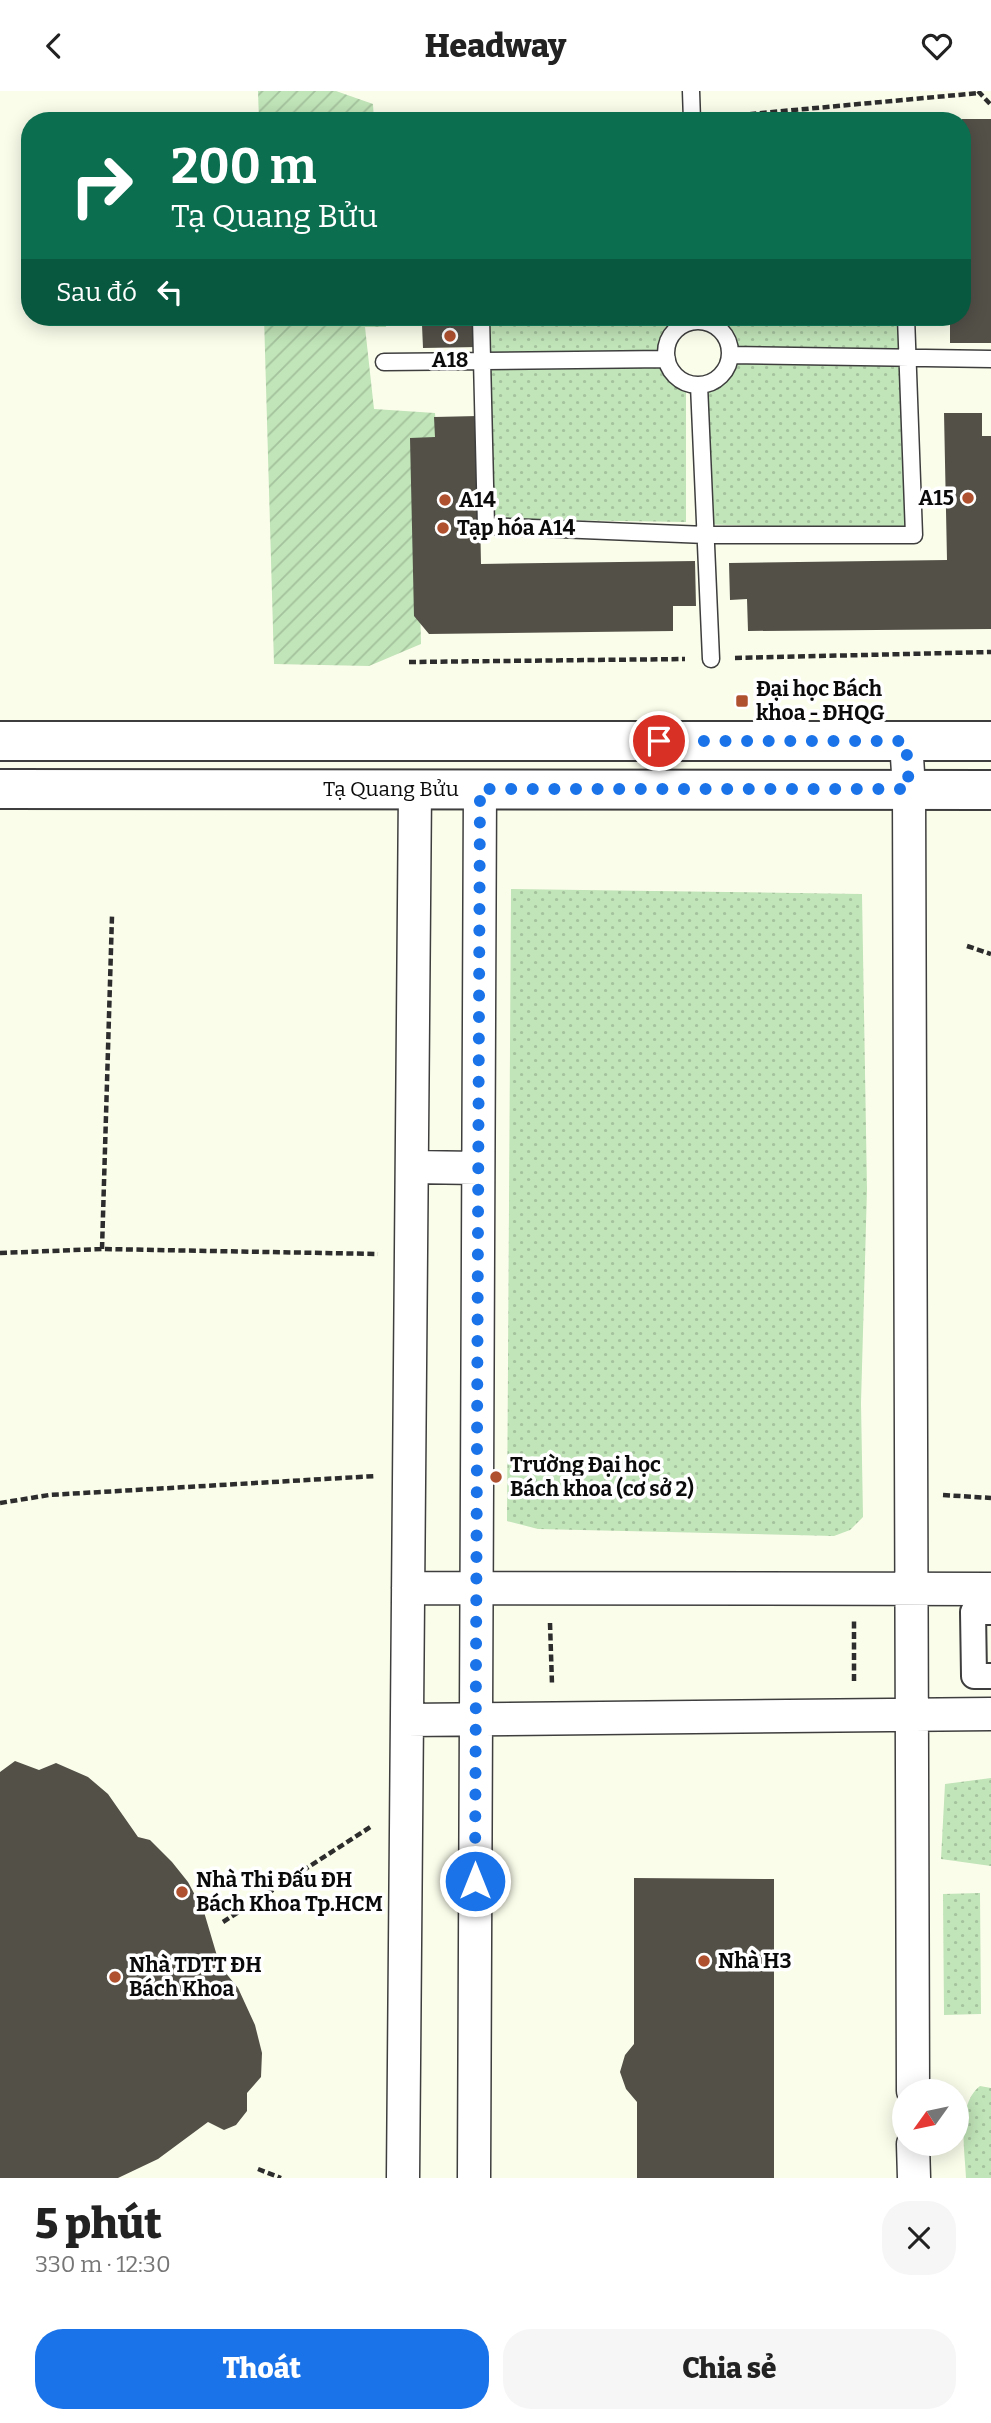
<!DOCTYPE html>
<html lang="vi">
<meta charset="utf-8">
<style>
:root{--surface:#fff;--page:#f6f6f6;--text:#222;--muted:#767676;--accent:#1a73e8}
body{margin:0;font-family:Bitter,serif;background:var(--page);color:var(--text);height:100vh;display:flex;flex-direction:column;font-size:26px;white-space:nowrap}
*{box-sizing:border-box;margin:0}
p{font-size:23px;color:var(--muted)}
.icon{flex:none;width:38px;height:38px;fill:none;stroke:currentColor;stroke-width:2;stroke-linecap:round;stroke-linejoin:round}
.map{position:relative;height:2087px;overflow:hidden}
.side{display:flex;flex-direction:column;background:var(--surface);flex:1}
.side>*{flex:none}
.guide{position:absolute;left:21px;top:21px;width:950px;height:214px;border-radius:28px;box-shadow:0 4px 18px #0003;background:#0b6e4f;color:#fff;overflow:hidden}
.needle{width:46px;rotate:237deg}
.fabs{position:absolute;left:892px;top:1988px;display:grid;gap:14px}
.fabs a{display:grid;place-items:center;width:77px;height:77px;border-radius:50%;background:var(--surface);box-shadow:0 4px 18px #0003;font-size:35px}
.pin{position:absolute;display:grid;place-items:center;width:60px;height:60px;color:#fff;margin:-30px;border:4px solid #fff;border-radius:50%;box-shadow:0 2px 7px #0007}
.me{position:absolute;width:77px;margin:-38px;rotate:0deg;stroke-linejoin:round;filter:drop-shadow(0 0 5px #0008)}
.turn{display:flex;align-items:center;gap:24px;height:147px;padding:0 35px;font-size:32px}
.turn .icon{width:91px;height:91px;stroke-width:2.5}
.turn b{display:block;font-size:49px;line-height:60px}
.then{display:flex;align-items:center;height:66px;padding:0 35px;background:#0003;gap:14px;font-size:26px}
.round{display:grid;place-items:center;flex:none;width:74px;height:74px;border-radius:28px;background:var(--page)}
.headline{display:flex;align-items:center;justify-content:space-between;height:119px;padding:0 35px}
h1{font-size:42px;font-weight:800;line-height:52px}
.action{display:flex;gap:14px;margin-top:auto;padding:14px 35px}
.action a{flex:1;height:80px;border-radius:28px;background:var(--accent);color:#fff;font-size:28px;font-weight:800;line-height:80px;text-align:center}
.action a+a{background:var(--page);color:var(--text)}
header{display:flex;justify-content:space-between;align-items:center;height:91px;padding:0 35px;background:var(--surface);font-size:32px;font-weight:800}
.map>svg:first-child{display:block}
.grass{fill:url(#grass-dots)}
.garden{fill:url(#garden-furrows)}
.building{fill:#535048}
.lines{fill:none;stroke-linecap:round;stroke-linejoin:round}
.service-casing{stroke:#3e3e3e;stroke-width:19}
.pedestrian-casing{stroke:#3e3e3e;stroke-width:28}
.minor-casing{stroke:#3e3e3e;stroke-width:35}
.tertiary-casing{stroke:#3e3e3e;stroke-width:42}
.path{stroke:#2d2d2d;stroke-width:4.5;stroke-dasharray:7 3.5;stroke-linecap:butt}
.service{stroke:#fff;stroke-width:16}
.pedestrian{stroke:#fff;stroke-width:24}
.minor{stroke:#fff;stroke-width:32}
.tertiary{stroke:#fff;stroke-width:38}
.route{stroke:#1a73e8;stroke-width:12;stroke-dasharray:0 21.6}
.poi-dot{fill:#af512f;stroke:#fff;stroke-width:2.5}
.labels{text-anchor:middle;stroke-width:7;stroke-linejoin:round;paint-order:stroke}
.poi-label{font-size:21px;font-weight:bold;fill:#0b0b0b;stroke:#fff;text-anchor:start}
.street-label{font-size:21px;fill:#0b0b0b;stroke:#fff}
</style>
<header><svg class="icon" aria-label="back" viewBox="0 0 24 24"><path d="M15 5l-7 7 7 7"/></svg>Headway<svg class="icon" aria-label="heart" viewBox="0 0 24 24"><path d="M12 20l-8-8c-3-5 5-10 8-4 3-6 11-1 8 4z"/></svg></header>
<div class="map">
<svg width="991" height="2087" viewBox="0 0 991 2087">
<defs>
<pattern id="grass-dots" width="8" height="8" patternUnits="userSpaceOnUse" patternTransform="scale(1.75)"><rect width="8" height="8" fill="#c1e4b8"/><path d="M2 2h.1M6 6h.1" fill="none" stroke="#a4c29d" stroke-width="1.8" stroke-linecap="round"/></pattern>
<pattern id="garden-furrows" width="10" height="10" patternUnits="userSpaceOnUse" patternTransform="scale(1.75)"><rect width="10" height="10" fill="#c1e4b8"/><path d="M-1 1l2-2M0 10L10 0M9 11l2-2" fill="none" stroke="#a4c29d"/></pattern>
</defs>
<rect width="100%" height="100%" fill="#fbfdeb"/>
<!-- grass -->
<path class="grass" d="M485,226H695C675,228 662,243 662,263L485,268Z
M702,226H901L903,265L733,261C730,243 719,230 702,226Z
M732,272H903L909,440L699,433V301L724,287Z
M664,274L668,283L686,298V431L490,428L487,276Z
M511,798L862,803L867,1098L861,1312L863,1426L850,1439L834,1445L538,1438L507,1430Z
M991,1687V1775L941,1768L945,1693Z
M980,1802L981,1923L944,1924L943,1803Z
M980,1995L991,1997V2087H966C965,2059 956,2014 980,1995Z"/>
<!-- garden -->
<path class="garden" d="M258,0H336L373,13L374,30H259Z
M264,226H385L386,236H365L374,318L435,322L439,381L417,383L421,553L369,575L274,573Z"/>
<!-- building -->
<path class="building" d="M962,28H991V252H950V226H962Z
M404,226H478V256L423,257L422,234L404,235Z
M944,322H982V345H991V538L748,540L747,508L730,509L729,472L947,469Z
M478,325L481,473L695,470L696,515H673V540L429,543L414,525L410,347L435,346L434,326Z
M15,1670L39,1679L56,1672L88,1686L108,1703L138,1746L150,1749L172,1771L188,1791L204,1821L220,1875L238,1897L255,1934L262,1962L261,1986L247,2002V2020L236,2034L224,2039L208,2031L158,2068L118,2087H0V1681Z
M634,1787L774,1788V2087H637V2011L626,1998L620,1981L625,1964L634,1953Z"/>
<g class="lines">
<!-- service casing -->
<g class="service-casing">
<path id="service" d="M691,0L692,30
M481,226L486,435L706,444H914L906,226
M666 262a32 32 0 1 1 64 0a32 32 0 1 1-64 0Z
M730,264L991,268
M384,271L667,268
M699,294L711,568"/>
</g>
<!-- pedestrian casing -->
<g class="pedestrian-casing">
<path id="pedestrian" d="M991,1521H973L974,1585H991"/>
</g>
<!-- minor casing -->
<g class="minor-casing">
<path id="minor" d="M906,650L909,698L913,2000
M412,1076L478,1077
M408,1497L991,1498
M407,1629L991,1623
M913,2053L914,2087
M403,2087L415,698
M474,2087L480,698"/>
</g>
<!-- tertiary casing -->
<g class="tertiary-casing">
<path id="tertiary" d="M0,650H991
M0,698L991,699"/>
</g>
<!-- path -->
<path class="path" d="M978,0L991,14
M437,26L667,28
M718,26L979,2
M735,567L991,561
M409,571L685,568
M967,855L991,863
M102,1158L112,825
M0,1162L102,1158L378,1163
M943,1404L991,1407
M0,1412L49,1404L376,1385
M550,1532L552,1593
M854,1590V1530
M223,1831L372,1735
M258,2078L281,2087"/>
<!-- service -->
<use href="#service" class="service"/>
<!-- pedestrian -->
<use href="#pedestrian" class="pedestrian"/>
<!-- minor -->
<use href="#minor" class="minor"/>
<!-- tertiary -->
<use href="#tertiary" class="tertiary"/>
</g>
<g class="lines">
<!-- route -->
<path class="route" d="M475,1790L480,698H909L906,650H659"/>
</g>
<!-- markers -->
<g class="poi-dot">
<circle cx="450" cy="245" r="7"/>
<circle cx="968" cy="407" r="7"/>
<circle cx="445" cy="409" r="7"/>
<circle cx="443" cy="437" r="7"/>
<rect x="735" y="603" width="14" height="14" rx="3.5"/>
<circle cx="496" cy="1386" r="7"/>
<circle cx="182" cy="1801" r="7"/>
<circle cx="704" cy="1870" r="7"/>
<circle cx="115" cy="1886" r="7"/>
</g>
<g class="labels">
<!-- poi labels -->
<g class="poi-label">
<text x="450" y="276" text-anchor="middle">A18</text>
<text x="954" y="414" text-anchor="end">A15</text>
<text x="459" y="416">A14</text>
<text x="457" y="444">Tạp hóa A14</text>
<text x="756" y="605">Đại học Bách<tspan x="756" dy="24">khoa - ĐHQG</tspan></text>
<text x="510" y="1381">Trường Đại học<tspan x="510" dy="24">Bách khoa (cơ sở 2)</tspan></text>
<text x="196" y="1796">Nhà Thi Đấu ĐH<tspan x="196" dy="24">Bách Khoa Tp.HCM</tspan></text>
<text x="718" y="1877">Nhà H3</text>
<text x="129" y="1881">Nhà TDTT ĐH<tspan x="129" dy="24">Bách Khoa</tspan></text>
</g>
<!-- street labels -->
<g class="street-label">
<text x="391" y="705">Tạ Quang Bửu</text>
</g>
</g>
</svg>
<div class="fabs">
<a><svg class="needle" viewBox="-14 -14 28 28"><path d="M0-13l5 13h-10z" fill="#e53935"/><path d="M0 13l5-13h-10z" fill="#767676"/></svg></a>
</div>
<div class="pin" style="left:659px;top:650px;background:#d93025"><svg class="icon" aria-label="arrive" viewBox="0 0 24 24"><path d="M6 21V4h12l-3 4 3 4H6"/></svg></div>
<svg class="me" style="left:475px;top:1790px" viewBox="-20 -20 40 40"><circle r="17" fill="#1a73e8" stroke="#fff" stroke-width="3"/><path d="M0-11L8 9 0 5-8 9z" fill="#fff"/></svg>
<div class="guide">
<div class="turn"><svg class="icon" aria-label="right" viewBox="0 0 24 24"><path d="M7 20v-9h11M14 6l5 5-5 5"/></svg><div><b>200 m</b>Tạ Quang Bửu</div></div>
<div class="then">Sau đó<svg class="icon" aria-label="left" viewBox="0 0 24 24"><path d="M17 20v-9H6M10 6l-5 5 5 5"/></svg></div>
</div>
</div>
<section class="side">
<div class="headline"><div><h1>5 phút</h1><p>330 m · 12:30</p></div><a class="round"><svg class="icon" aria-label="close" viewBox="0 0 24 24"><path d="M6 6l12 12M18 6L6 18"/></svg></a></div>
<div class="action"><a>Thoát</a><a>Chia sẻ</a></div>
</section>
